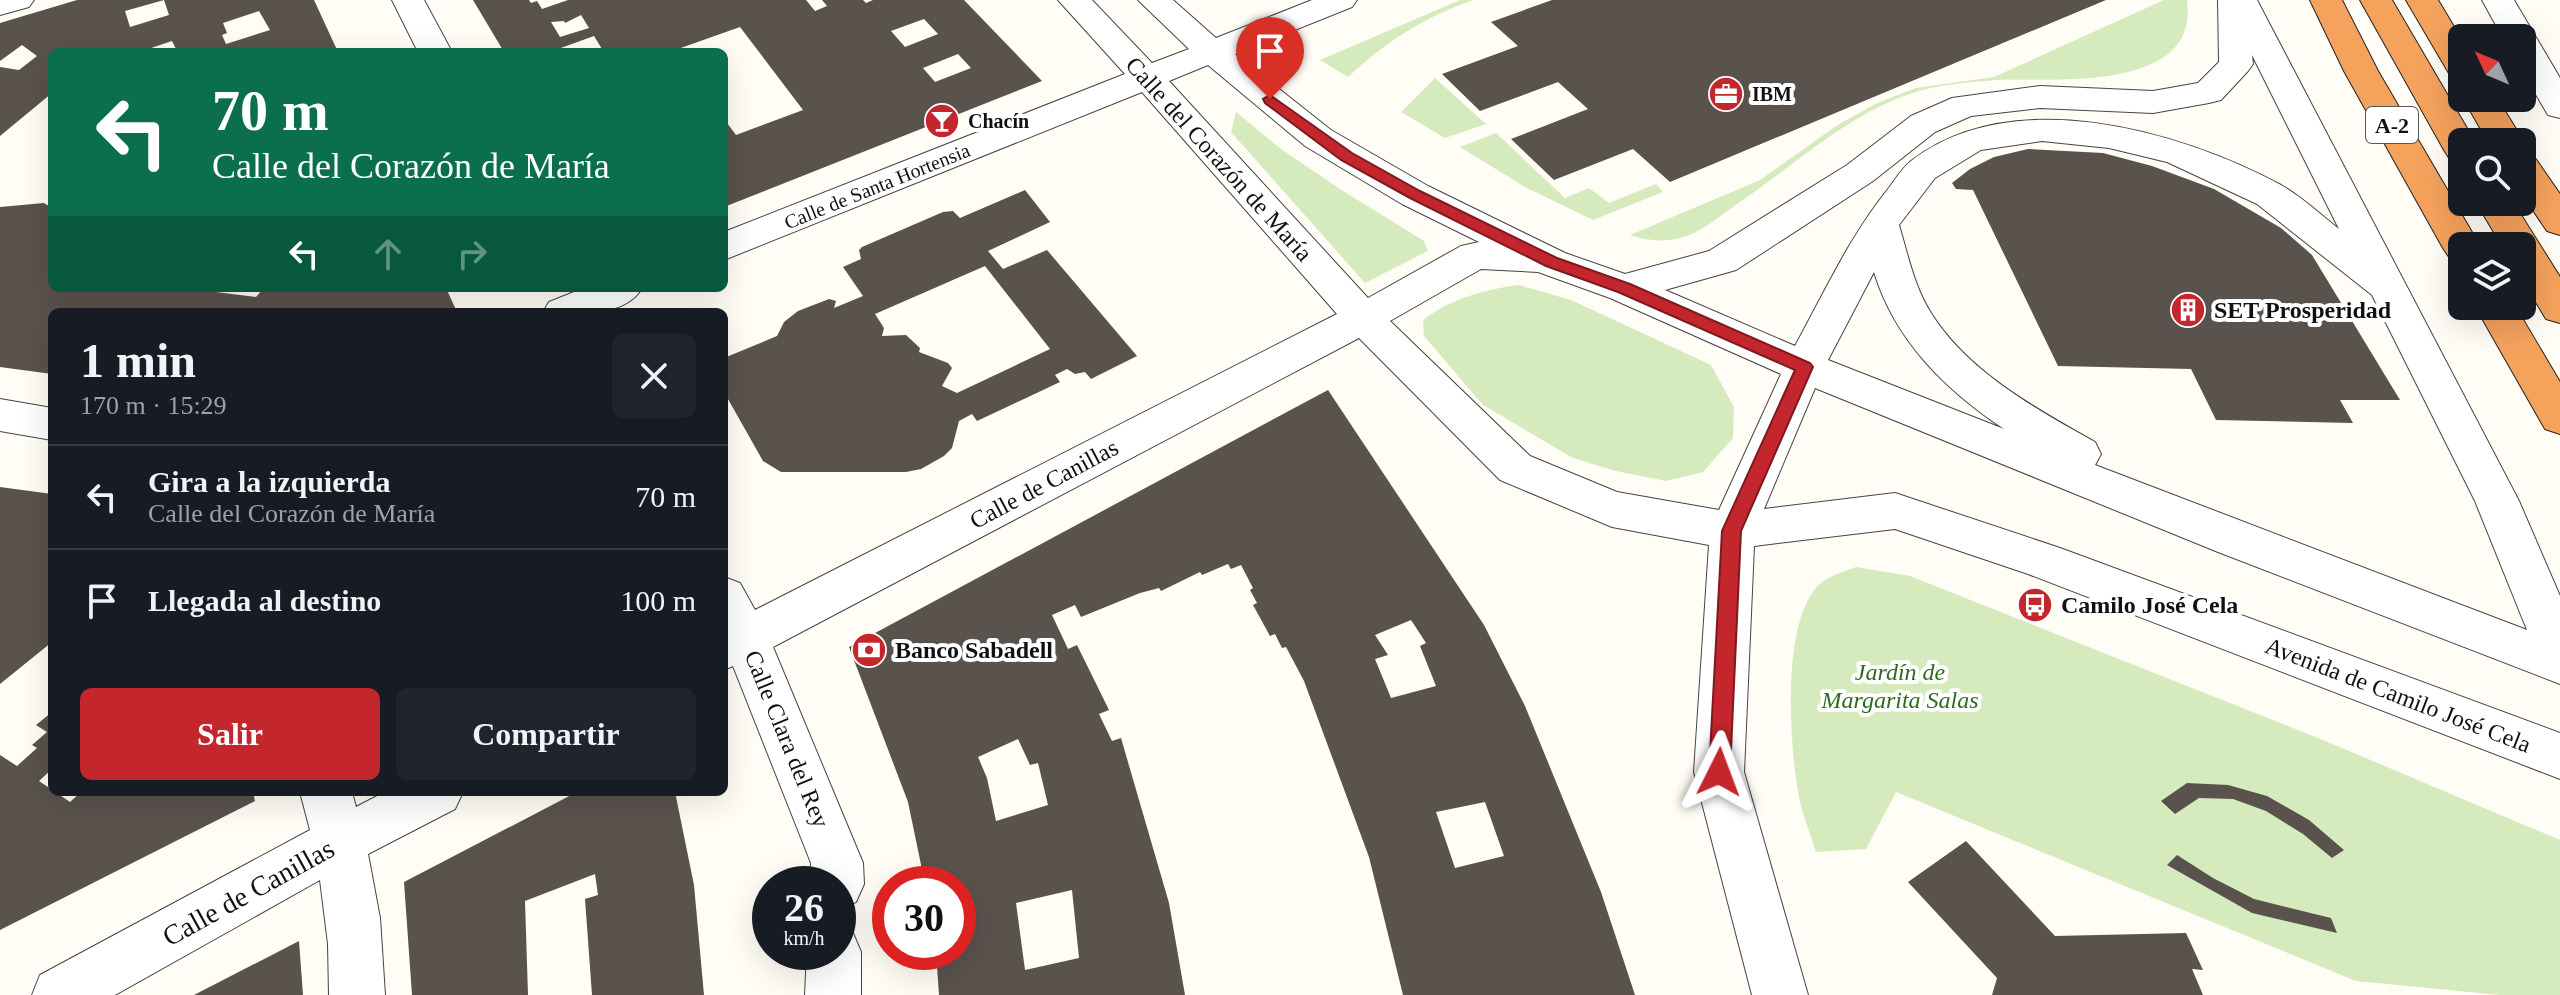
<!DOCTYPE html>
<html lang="es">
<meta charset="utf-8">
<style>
:root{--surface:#171b24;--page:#20242c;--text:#f1f3f6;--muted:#9ea1a6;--line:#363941;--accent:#c4262e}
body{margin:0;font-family:"Times New Roman",serif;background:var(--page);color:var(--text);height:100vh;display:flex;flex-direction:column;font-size:30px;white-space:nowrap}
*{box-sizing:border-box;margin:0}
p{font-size:26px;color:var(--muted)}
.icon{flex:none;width:44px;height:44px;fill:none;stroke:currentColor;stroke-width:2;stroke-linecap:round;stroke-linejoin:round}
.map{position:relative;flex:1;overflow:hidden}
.side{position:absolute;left:48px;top:308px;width:680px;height:488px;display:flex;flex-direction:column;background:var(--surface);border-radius:12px;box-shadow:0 8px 32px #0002}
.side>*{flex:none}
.banner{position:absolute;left:48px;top:48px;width:680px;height:244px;border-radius:12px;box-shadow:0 8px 32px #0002;background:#0b6e4f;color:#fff;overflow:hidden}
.needle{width:52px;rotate:314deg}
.controls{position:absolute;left:2448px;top:24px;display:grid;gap:16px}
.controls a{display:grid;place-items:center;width:88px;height:88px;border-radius:12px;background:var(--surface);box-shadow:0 8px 32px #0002;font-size:40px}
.speed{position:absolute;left:752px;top:866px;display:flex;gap:16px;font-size:40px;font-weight:700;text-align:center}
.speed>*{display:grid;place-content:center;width:104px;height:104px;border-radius:50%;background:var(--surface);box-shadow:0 8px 32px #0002;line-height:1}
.speed small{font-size:20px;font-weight:400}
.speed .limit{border:12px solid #d22;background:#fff;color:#111}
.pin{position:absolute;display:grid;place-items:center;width:68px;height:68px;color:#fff;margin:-82px -34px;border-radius:50% 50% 50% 0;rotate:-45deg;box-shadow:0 0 8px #0007}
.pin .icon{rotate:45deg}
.me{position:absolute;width:88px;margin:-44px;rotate:3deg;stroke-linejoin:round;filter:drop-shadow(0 0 6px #0008)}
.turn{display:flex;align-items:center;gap:28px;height:168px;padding:0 32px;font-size:36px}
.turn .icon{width:104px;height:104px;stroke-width:2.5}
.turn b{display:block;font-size:56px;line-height:68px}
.lanes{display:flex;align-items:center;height:76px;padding:0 32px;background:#0003;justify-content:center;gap:40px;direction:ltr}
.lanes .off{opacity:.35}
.round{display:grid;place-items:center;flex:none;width:84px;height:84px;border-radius:12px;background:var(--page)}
.overview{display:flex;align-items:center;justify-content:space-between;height:136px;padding:0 32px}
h1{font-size:48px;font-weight:700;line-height:60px}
.button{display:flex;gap:16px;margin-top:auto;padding:16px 32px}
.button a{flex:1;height:92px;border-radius:12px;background:var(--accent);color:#fff;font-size:32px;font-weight:700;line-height:92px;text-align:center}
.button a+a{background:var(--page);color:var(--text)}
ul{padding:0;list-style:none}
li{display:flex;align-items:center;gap:24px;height:104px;padding:0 32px;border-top:2px solid var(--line)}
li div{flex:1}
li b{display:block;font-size:30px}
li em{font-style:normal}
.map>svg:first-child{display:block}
.green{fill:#d5ebbd}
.building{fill:#5a524d;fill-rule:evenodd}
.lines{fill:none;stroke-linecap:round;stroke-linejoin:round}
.minor-casing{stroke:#444;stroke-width:2}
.highway-casing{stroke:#222;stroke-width:2}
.minor{fill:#fff;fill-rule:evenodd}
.highway{fill:#f5a25d;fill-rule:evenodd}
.route{fill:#c4262e;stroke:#7f191e;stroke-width:2}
.labels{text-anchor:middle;stroke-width:8;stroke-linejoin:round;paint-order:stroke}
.far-poi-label{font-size:20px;font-weight:bold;fill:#111;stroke:#fff;text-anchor:start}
.far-street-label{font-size:20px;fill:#111;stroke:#fff}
.shield{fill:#fff;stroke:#585858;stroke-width:2}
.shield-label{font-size:22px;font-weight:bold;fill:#111}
.street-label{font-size:24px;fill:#111;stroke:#fff}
.poi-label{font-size:24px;font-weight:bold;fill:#111;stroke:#fff;text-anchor:start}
.park-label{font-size:24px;font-style:italic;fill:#2f6b1f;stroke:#fff}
.near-street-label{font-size:28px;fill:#111;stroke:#fff}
</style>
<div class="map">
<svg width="2560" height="995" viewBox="0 0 2560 995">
<rect width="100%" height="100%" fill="#fffdf5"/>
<!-- green -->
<path class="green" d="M1460,0H1473C1423,18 1387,41 1348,77L1320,60Z
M2164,0H2187C2200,93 2055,78 1997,80C1972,82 1944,84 1919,91C1850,111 1793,167 1734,206C1722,215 1708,226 1694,233C1672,243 1651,242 1630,235L1760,180L1836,126L1877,103L1916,88L1994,77Z
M1435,78L1486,124L1445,138L1401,112Z
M1236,112L1281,149L1343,191L1424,241L1428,251L1365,283L1231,132Z
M1496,133L1565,198L1589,188L1609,203L1656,184L1663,192L1593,220L1525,187L1460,147Z
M1519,285L1571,300L1711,365L1734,407L1733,438L1703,472L1666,481L1616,471L1573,458L1483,405L1424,336L1423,320C1450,299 1486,289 1519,285Z
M1856,567L1910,576L2323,740L2560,840V995H2500L2356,981L1896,792L1866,849L1816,852C1810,832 1801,812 1798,792C1790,744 1780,616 1822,582C1831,575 1846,571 1856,567Z"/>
<!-- building -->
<path class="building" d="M77,0H314L338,52H171L176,49L172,41L139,52H52V93L0,136V67L19,70L37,56L22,45L0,61V23ZM164,0L169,15L130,27L125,11ZM259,11L270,30L226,44L222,35L227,33L223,23Z
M473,0H529L531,3L537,1L542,9L568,0H806L815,11L827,6L822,0H863L866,3L873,0H964L1042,81L724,207V119L736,135L803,110L740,27L675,50L677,52H597L602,49L594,36L558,49L560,52H504ZM581,15L589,28L560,37L551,22L564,21L565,23ZM924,19L938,34L905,47L891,31ZM958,54L971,68L935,82L923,68Z
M1552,0H2106L1670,182L1633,149L1554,180L1511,139L1588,109L1558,82L1480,111L1442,74L1518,46L1491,22Z
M2028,149L2103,153L2152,166L2214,189L2281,228L2312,255L2400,400H2340L2353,423L2216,420L2191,369L2058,366L1973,190L1956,189L1952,183L1970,169L1994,157Z
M1025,190L1050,222L988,251L1003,269L1047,250L1137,356L1091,379L1085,372L1075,374L1067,369L1055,375L1060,382L977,421L972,414L959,421L952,448L944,456L921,469L906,472H781L763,461L724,392V358L777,336L784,322L798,311L829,299L836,301L834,308L863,296L843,267L861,259L859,250L862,247L943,212L953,211L960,218ZM985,266L1050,349L957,393L942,386L952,368L948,363L919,352L920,348L906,335L882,336L884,328L875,314Z
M44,203L52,208V288H184L256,297L264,288H446L457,312H52V374L0,367V207Z
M1328,390L1484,625L1525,706L1601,892L1635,995H1403L1369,857L1304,681L1286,647L1282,648L1275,634L1270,636L1253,605L1257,603L1250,590L1253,588L1241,565L1231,569L1228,564L1202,575L1200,572L1161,591L1159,588L1140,593L1081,617L1075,605L1052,615L1068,649L1077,645L1109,710L1099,714L1112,741L1121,738L1169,903L1185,995H939L936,952H958V884H925L908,802L849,647ZM1411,620L1426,643L1420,646L1436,686L1391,698L1375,659L1388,655L1375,635ZM1018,739L1030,765L1038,763L1048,805L996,821L987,778L978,757ZM1485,802L1504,856L1455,868L1436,812ZM1072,890L1079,958L1025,970L1016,903Z
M0,487L52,494V642L0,684Z
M52,712V769L39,781L70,802L81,792H253L255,801L0,930V755L17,766L37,748L32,745L47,732L36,725Z
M2187,783L2228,785L2267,796L2309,820L2344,850L2332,858L2303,834L2266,811L2233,799L2199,798L2175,814L2161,801Z
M577,792H675L694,885L704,995H592L585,899L598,895L595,874L525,901L528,995H412L404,882Z
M1966,841L2055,936L2186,933L2203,970L2192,969L2203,995H1992L1997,978L1908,882Z
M2177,855L2213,878L2254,899L2331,918L2337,933L2252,913L2167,865Z
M299,941L303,995H194Z"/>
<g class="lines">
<!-- minor casing -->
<g class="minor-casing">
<path id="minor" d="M0,0H34L29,7L0,15Z
M392,0H424L452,52H418Z
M1058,0H1092L1152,63L1189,49L1138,0H1173L1216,38L1312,0H1357L1352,7L1235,54L1331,130L1428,186L1565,253L1625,274L1709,251L1847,165L1911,116L1952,98L2040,86L2153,91L2198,83L2219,62L2218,0H2257L2519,501L2560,596V684L2218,552L1815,388L1764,509L1895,493L2060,548L2560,733V779L2028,574L1895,529L1754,546L1744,772L1808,995H1752L1694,772L1709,545L1612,527L1500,480L1359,338L773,647L863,863L864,884L856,902L838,909V884H810L811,863L733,666L724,670V577L740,583L755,610L1337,314L1142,92L724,260V232L1125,74ZM2252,55L2339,229C2321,215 2302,197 2281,185C2179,130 2012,83 1911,161C1902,168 1895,180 1888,189C1850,236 1824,293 1795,346L1665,290L1736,270L1873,181L1935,132L1971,116L2040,108L2153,113L2209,103L2221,100L2248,71L2253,64ZM1208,65L1305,146L1402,204L1479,242L1461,246L1368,298L1169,81ZM2042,141L2109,148L2167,162L2257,204L2372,295L2475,501L2527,630L2095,465L2101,454L2095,442C2036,409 1968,372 1931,313C1914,286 1908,255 1899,225L1935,178L1981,150ZM1481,269L1538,272L1610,298L1781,374L1719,510L1617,492L1530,456L1390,321ZM1874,272C1895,341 1946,390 2004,429L1828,360Z
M2482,0H2514L2560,78V118L2548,115L2522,71V38H2503Z
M584,288H642C624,319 574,312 543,312L549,302Z
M0,399L52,408V440L0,431Z
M300,792H352L356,807L385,792H463L455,809L368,854L380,918L385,995H329L328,944L320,880L115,995H32L40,975L310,830Z
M838,926L853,933L861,952V995H805L807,952H838Z"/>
</g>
<!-- highway casing -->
<g class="highway-casing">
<path id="highway" d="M2310,0H2342L2378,71L2480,246H2462V261L2449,257L2443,248L2344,71Z
M2360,0H2392L2475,142H2462V162L2449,158L2444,150Z
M2406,0H2438L2462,40V78L2450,75Z
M2463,98H2497L2524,142L2522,145V142H2488Z
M2522,154L2535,158L2560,194V235L2547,231L2522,194Z
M2476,202H2513L2560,277V323L2546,319L2522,279V246H2502Z
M2475,306H2515L2560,382V434L2545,429Z"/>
</g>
<!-- minor -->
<use href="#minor" class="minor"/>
<!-- highway -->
<use href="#highway" class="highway"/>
</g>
<!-- route -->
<path class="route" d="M1270,95L1352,153L1420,191L1557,258L1630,284L1810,363L1813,367L1741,531L1730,772L1727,778L1719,781L1712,778L1709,772L1722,531L1795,370L1618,292L1546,266L1410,198L1341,160L1265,103L1263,99Z"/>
<!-- icons -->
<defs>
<g id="office-disc" transform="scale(1.8)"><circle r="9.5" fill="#c4262e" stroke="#fff"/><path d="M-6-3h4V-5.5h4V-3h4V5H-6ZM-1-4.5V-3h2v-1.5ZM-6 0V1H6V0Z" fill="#fff"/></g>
<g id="bar-disc" transform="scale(1.8)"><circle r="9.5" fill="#c4262e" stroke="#fff"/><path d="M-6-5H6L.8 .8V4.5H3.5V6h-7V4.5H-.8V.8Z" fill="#fff"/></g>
<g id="building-disc" transform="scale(1.8)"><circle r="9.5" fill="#c4262e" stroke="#fff"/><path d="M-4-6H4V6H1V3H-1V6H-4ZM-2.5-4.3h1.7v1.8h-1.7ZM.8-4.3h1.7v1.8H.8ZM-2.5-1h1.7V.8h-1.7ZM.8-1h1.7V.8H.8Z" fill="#fff"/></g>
<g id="bus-disc" transform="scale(1.8)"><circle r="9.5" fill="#c4262e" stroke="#fff"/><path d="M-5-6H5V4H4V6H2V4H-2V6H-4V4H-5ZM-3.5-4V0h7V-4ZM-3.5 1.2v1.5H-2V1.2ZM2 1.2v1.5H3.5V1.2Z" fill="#fff"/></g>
<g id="bank-disc" transform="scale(1.8)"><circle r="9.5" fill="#c4262e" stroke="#fff"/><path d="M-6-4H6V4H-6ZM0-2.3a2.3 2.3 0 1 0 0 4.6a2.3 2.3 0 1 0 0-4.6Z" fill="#fff"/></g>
</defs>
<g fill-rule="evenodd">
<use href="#office-disc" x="1726" y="94"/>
<use href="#bar-disc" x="942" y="121"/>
<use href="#building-disc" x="2188" y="310"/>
<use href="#bus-disc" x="2035" y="605"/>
<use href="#bank-disc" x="869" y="650"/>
</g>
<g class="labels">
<!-- far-poi labels -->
<g class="far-poi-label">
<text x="1752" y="101">IBM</text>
<text x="968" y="128">Chacín</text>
</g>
<!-- far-street labels -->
<g class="far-street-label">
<text transform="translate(877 186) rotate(-22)" y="7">Calle de Santa Hortensia</text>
</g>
<!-- shield labels -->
<rect class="shield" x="2366" y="107" width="52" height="36" rx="6"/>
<g class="shield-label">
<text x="2392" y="133">A-2</text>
</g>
<!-- street labels -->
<g class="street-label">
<text transform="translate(1219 159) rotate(48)" y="8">Calle del Corazón de María</text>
<text transform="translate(1044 484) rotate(-28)" y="8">Calle de Canillas</text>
<text transform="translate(2398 695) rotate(21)" y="8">Avenida de Camilo José Cela</text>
<text transform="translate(787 739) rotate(68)" y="8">Calle Clara del Rey</text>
</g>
<!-- poi labels -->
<g class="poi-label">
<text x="2214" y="318">SET Prosperidad</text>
<text x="2061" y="613">Camilo José Cela</text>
<text x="895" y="658">Banco Sabadell</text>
</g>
<!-- park labels -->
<g class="park-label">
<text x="1900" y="680">Jardín de<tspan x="1900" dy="28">Margarita Salas</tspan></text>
</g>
<!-- near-street labels -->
<g class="near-street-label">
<text transform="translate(248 892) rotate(-29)" y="10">Calle de Canillas</text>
</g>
</g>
</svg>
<div class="controls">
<a><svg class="needle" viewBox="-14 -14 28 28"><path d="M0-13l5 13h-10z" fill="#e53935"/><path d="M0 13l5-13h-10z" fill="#9ea1a6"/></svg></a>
<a><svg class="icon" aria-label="search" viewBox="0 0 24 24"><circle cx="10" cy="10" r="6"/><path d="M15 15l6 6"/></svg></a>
<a><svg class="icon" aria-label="layers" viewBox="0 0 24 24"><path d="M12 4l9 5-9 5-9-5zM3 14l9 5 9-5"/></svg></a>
</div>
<div class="speed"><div>26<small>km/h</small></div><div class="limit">30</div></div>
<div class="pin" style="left:1270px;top:99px;background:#d93025"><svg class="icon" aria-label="arrive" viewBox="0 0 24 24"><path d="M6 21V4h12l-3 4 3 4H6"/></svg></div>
<svg class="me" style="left:1719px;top:772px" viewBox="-20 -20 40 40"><path d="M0-17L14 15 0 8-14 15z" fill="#c4262e" stroke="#fff" stroke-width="4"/></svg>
<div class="banner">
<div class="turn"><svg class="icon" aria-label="left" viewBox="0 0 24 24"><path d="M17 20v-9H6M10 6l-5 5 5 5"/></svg><div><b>70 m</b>Calle del Corazón de María</div></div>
<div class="lanes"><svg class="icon" aria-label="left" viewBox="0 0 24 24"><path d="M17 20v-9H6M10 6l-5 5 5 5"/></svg><svg class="icon off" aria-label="ahead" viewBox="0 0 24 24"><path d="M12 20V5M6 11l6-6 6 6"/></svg><svg class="icon off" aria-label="right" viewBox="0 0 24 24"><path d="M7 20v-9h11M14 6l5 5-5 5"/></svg></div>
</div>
<section class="side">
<div class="overview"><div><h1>1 min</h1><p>170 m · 15:29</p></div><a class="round"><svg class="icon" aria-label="close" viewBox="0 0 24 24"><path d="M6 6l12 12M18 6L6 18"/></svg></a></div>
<ul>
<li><svg class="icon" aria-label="left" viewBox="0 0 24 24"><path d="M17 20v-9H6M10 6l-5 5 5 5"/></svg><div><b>Gira a la izquierda</b><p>Calle del Corazón de María</p></div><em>70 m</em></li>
<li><svg class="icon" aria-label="arrive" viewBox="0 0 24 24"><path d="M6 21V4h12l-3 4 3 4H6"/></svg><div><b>Llegada al destino</b></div><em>100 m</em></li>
</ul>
<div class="button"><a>Salir</a><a>Compartir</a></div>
</section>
</div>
